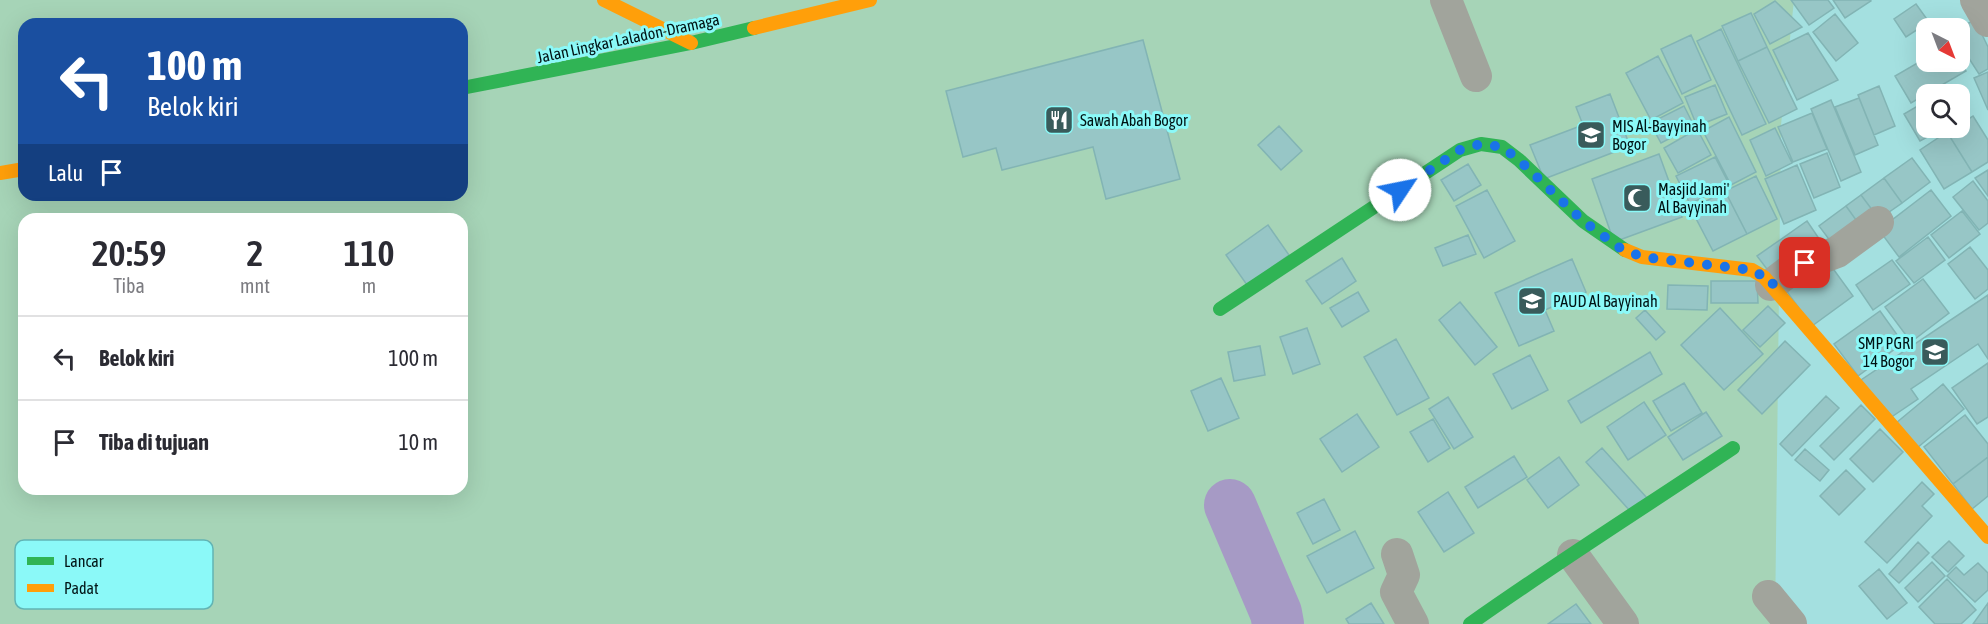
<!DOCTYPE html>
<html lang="id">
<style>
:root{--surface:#fff;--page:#f2f2f3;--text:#2b2b33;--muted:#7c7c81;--line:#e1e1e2}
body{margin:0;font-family:"Asap Condensed",sans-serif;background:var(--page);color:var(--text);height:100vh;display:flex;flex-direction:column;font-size:22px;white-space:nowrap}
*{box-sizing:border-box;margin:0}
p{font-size:20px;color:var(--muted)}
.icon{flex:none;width:33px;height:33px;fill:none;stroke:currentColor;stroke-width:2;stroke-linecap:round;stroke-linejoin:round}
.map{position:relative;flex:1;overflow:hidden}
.details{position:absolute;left:18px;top:213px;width:450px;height:282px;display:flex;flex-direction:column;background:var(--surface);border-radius:18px;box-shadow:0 6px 24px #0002}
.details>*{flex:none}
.hud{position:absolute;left:18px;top:18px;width:450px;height:183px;border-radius:18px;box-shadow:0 6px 24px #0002;background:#1a4fa0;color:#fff;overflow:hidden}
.needle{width:39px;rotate:138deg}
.tools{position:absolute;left:1916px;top:18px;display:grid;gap:12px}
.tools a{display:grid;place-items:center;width:54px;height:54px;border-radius:12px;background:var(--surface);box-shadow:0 6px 24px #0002;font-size:30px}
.pin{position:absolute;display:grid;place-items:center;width:51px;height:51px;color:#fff;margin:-26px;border-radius:12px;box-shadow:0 3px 9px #0006}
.me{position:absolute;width:66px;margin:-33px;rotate:56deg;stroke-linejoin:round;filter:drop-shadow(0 0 4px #0008)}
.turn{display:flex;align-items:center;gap:21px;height:126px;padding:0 30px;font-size:27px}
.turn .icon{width:78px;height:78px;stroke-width:2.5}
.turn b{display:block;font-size:42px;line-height:51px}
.then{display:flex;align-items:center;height:57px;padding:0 30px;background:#0003;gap:12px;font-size:22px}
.eta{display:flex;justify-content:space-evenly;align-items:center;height:102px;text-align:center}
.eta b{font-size:36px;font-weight:600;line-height:42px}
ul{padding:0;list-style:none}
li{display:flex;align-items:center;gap:18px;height:84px;padding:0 30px;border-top:2px solid var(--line)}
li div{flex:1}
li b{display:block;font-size:22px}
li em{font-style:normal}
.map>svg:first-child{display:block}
.green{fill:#a6d4b7;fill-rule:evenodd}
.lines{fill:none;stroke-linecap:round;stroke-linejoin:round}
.river{stroke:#a69ac5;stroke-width:52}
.building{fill:#97c6c6;stroke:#82b4b4;stroke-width:1.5}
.street{stroke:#a1a49c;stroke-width:32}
.fast{stroke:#30b455;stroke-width:14}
.slow{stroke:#ff9f0a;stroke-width:14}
.route{stroke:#1a73e8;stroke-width:10;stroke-dasharray:0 18}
.labels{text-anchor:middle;stroke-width:6;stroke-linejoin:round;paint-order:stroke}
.street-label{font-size:16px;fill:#001314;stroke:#8bf9f8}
.poi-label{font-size:16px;fill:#001314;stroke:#8bf9f8;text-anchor:start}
.key{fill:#8bf9f8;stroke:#61b4b4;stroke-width:1.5}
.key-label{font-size:16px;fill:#001314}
</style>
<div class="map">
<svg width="1988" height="624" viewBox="0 0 1988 624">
<rect width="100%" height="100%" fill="#a4e0e0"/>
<!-- green -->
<path class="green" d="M0,0H1794L1781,125L1775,624H0ZM24,24H462V195H24ZM24,219H462V489H24Z"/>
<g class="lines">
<!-- river -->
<path class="river" d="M1230,505L1276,613L1278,624"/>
</g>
<!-- building -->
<path class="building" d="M1791,0H1828L1834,8L1809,25Z
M1833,0H1870L1871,1L1845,18Z
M1775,1L1802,27L1770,44L1754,14Z
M1916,4L1929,22L1906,37L1894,19Z
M1751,13L1767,47L1738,61L1722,26Z
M1835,14L1858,43L1836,61L1813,32Z
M1975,20L1988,47V69L1979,74L1959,43L1958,28Z
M1721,29L1766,124L1742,135L1697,41Z
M1808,33L1838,80L1797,100L1773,50Z
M1691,35L1711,80L1682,94L1661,49Z
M1143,40L1180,179L1106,199L1093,147L1002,170L996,148L963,157L946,91Z
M1767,47L1797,109L1769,123L1738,61Z
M1658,56L1683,103L1651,120L1626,73Z
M1926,58V62H1959V60L1966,71L1911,103L1895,76Z
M1988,72V110L1974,78Z
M1715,85L1727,114L1697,126L1685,97Z
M1879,86L1895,126L1874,135L1858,95Z
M1952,86L1957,94H1938Z
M1610,94L1630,146L1544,179L1530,145L1583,125L1576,107Z
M1859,98L1878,145L1855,155L1835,107Z
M1959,99L1967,114L1959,119Z
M1831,100L1861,172L1841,181L1811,109Z
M1926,101V128H1944L1920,141L1904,114Z
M1684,106L1694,126L1661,143L1650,123Z
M1812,113L1827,149L1793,162L1778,127Z
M1973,116L1988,140V162L1972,172L1947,132L1954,128H1959V125Z
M1729,117L1756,172L1731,185L1703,131Z
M1279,126L1302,151L1281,170L1258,145Z
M1775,128L1792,163L1766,176L1750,140Z
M1697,129L1711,155L1678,173L1664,148Z
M1947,132L1972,172L1944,189L1920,150Z
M1827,153L1840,187L1814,198L1800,164Z
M1659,154L1682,217L1614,242L1592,179Z
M1715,157L1729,184L1690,204L1676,176Z
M1912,158L1930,182L1902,203L1884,178Z
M1468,164L1481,185L1454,201L1441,180Z
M1797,165L1816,210L1784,224L1765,179Z
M1988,170V196L1975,178Z
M1756,176L1777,219L1747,234L1725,191Z
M1884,178L1902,203L1879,219L1861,195Z
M1973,181L1988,201V223L1979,230L1953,197Z
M1487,190L1515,241L1484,258L1456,206Z
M1931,190L1951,216L1899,257L1879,230Z
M1725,191L1747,234L1713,251L1691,209Z
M1861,195L1879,219L1864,231L1846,206Z
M1846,206L1864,231L1837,250L1819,226Z
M1962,211L1980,234L1949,258L1931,235Z
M1807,221L1822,243L1773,277L1757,256Z
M1268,225L1289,255L1247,285L1226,255Z
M1468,235L1476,254L1443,266L1435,248Z
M1928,237L1945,260L1914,283L1896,261Z
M1970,247L1988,270V289L1975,299L1948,264Z
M1342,258L1356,281L1322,304L1306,281Z
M1572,259L1586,292L1545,310L1554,331L1519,346L1495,293Z
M1826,259L1853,296L1812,326L1785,289Z
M1892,260L1910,284L1873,310L1856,285Z
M1923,279L1949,313L1911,342L1885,307Z
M1711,281H1757L1758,303H1711Z
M1668,285L1708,286L1707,310L1667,309Z
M1358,292L1369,311L1342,327L1330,308Z
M1988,295V359L1978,344L1911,389L1918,399L1887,420L1861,380Z
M1460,302L1497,347L1475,365L1439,320Z
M1768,306L1785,323L1760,347L1743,330Z
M1720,308L1763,354L1724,390L1681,345Z
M1645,310L1665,332L1656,340L1636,318Z
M1880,311L1903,343L1858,376L1834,344Z
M1307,328L1320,364L1293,374L1280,337Z
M1396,339L1429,398L1397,415L1364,357Z
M1785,341L1810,365L1762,414L1738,390Z
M1260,346L1265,375L1234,381L1228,352Z
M1650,352L1662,374L1581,423L1568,401Z
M1530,355L1548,390L1512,409L1493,374Z
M1988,363V417L1977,424L1952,388Z
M1221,378L1239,418L1208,431L1191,391Z
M1684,383L1702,413L1671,431L1653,401Z
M1943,384L1964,409L1917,448L1896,423Z
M1826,396L1839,408L1792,456L1780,444Z
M1448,397L1473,437L1454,449L1429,409Z
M1644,402L1666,435L1628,460L1607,427Z
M1861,405L1875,419L1834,460L1820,446Z
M1706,412L1722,436L1683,460L1668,437Z
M1357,414L1379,447L1342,472L1320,439Z
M1965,415L1988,444V457L1953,484L1924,447Z
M1433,419L1450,448L1428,462L1410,432Z
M1880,429L1903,452L1873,482L1850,459Z
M1602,448L1647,498L1631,512L1586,462Z
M1805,449L1829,470L1820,481L1795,460Z
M1514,456L1527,477L1478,508L1465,487Z
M1559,457L1579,485L1548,508L1527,480Z
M1988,457V496L1972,509L1953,484Z
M1846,470L1865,489L1839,515L1820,496Z
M1922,482L1934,494L1922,506L1932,516L1887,563L1865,542Z
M1448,492L1474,533L1444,552L1418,512Z
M1324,499L1340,530L1313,544L1297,513Z
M1355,531L1374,568L1327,593L1307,556Z
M1949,541L1964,556L1948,572L1932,557Z
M1918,542L1929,553L1899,583L1889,574Z
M1932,562L1945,576L1918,602L1905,588Z
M1978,563L1988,573V590L1975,602L1947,576L1956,567L1964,575Z
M1879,569L1907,603L1887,619L1859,586Z
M1947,579L1976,610L1961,624H1935L1919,607Z
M1371,603L1384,624H1349L1346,619Z
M1988,603V624H1973Z
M1576,604L1591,624H1548Z"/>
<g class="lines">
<!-- street -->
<path class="street" d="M1446,0L1476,76
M1976,0L1988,21
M1771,285L1792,269L1837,252L1878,222
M1397,554L1404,575L1396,592L1413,624
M1573,555L1623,624
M1768,596L1791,624"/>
<!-- fast -->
<path class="fast" d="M462,88L691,43L754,28
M1220,309L1460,150L1481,144L1502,147L1519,160L1583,221L1625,250
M1470,624C1556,563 1645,507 1733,448"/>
<!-- slow -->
<path class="slow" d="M604,0L691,43
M754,28L870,0
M0,173L24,169
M1625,250L1642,257L1752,270L1764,277L1988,537"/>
</g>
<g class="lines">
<!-- route -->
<path class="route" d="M1400,190L1460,150L1481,144L1502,147L1519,160L1583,221L1620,248L1642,257L1752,270L1764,277L1771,285L1792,269L1805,263"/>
</g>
<!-- icons -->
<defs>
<g id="restaurant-square" transform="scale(1.5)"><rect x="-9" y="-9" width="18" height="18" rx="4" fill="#395b5b" stroke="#8bf9f8"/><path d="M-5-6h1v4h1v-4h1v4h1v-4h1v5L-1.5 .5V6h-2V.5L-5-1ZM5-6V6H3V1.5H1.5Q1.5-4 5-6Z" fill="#fff"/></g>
<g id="school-square" transform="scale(1.5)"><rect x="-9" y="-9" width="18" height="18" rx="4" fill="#395b5b" stroke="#8bf9f8"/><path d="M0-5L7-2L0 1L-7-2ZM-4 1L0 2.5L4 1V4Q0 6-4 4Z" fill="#fff"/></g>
<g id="mosque-square" transform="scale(1.5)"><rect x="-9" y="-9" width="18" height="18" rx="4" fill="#395b5b" stroke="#8bf9f8"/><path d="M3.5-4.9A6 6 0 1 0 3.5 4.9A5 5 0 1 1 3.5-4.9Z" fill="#fff"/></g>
</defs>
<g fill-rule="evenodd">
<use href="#restaurant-square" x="1059" y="120"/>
<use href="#school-square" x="1591" y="135"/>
<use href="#mosque-square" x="1637" y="198"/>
<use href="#school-square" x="1532" y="301"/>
<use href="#school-square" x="1935" y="352"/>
</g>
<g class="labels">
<!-- street labels -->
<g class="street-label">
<text transform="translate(628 38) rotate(-12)" y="6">Jalan Lingkar Laladon-Dramaga</text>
</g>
<!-- poi labels -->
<g class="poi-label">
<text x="1080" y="126">Sawah Abah Bogor</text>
<text x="1612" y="132">MIS Al-Bayyinah<tspan x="1612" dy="18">Bogor</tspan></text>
<text x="1658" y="195">Masjid Jami'<tspan x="1658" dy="18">Al Bayyinah</tspan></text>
<text x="1553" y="307">PAUD Al Bayyinah</text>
<text x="1914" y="349" text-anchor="end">SMP PGRI<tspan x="1914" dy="18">14 Bogor</tspan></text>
</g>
</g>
<!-- legend -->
<rect x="15" y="540" width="198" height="69" rx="9" class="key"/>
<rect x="27" y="557" width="27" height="8" fill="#30b455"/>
<rect x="27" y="584" width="27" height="8" fill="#ff9f0a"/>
<g class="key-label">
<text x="64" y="567">Lancar</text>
<text x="64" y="594">Padat</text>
</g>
</svg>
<div class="tools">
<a><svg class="needle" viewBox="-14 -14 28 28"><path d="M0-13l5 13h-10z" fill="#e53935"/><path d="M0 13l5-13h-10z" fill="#7c7c81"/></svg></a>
<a><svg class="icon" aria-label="search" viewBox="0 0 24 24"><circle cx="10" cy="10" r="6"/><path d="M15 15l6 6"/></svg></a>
</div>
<div class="pin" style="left:1805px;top:263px;background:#d93025"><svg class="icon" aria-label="arrive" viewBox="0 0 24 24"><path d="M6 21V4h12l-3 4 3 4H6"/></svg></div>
<svg class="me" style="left:1400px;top:190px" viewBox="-20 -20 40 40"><circle r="19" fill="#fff"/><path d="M0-13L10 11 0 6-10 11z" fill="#1a73e8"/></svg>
<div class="hud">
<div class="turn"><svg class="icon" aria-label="left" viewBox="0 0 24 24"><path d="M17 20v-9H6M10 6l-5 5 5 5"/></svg><div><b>100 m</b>Belok kiri</div></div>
<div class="then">Lalu<svg class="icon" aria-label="arrive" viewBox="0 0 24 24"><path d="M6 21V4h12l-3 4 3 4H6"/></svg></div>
</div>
<section class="details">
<div class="eta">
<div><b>20:59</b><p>Tiba</p></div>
<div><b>2</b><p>mnt</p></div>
<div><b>110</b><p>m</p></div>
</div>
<ul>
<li><svg class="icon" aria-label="left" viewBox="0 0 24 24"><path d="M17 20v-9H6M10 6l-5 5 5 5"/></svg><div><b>Belok kiri</b></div><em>100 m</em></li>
<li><svg class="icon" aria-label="arrive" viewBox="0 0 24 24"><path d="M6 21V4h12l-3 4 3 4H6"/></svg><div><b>Tiba di tujuan</b></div><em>10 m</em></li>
</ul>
</section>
</div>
